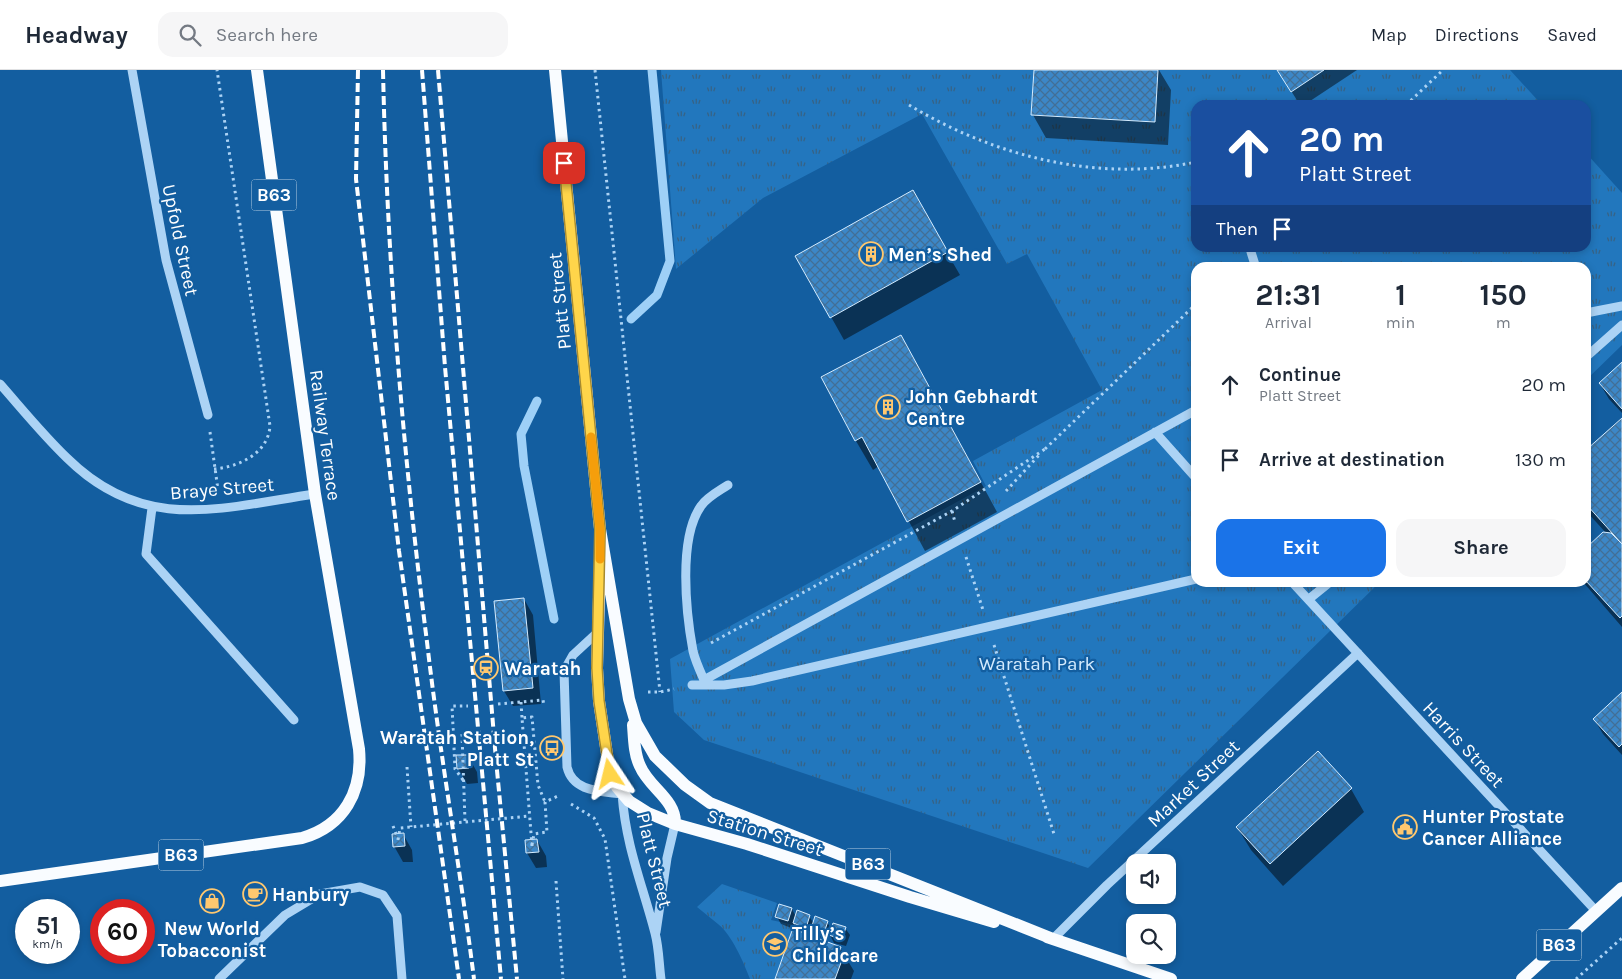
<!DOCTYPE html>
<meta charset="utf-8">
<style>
:root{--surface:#fff;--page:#f6f6f7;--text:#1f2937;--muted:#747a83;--line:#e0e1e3;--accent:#1a73e8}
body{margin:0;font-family:Karla,sans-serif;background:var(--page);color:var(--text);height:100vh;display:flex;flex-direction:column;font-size:19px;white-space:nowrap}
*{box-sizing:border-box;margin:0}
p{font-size:16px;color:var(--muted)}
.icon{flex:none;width:28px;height:28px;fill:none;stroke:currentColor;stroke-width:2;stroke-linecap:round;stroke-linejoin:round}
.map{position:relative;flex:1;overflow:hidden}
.drawer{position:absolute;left:1191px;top:192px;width:400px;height:325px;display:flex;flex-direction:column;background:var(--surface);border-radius:15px;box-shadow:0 2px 8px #0003}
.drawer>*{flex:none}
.top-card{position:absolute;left:1191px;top:30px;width:400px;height:152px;border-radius:15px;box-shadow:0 2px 8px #0003;background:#1a4fa0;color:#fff;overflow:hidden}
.tools{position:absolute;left:1126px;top:784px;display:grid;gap:10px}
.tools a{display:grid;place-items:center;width:50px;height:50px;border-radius:10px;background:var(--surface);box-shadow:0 2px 8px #0003;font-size:25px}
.speed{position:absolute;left:15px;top:829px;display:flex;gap:10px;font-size:25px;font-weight:700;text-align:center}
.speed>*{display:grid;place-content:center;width:65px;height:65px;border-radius:50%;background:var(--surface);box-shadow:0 2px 8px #0003;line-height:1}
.speed small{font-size:12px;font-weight:400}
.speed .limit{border:8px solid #d22;background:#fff;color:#111}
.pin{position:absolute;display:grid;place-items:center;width:42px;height:42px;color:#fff;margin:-21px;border-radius:10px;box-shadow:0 2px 8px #0006}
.me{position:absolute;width:55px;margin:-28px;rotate:350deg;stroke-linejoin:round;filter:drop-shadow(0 0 4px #0008)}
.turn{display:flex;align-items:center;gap:18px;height:105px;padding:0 25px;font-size:22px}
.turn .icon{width:65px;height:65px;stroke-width:2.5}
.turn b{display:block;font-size:35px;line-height:42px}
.then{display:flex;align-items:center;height:48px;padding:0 25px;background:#0003;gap:10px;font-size:19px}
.eta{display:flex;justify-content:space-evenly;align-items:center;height:85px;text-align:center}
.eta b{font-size:30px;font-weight:700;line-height:35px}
.button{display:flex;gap:10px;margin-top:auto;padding:10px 25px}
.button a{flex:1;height:58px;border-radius:15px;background:var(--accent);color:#fff;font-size:20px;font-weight:700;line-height:58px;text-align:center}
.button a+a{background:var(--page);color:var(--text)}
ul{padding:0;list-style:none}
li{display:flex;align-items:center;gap:15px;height:75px;padding:0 25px}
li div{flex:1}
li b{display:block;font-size:19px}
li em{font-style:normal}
header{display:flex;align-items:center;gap:30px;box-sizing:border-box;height:70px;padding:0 25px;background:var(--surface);border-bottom:1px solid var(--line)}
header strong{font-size:24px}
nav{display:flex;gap:28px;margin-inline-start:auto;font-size:18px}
.search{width:350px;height:45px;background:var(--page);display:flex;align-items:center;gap:12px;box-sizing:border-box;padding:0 18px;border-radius:15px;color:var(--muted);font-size:19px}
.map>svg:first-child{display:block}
.park{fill:url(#park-tufts)}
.shadow{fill:#0007}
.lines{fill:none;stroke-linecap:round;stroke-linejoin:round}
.stream{stroke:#9ed0f7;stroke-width:9}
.building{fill:url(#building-cross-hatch);stroke:#d4ebfe}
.path{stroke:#acd3f5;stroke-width:3;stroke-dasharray:2.5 4;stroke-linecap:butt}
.minor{stroke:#acd3f5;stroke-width:9}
.major{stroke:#f9fcff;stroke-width:12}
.rail{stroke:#fff;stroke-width:4;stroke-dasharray:9 4;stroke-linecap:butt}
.route-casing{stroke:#a68a30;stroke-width:12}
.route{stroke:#ffd54a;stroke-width:9}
.slow{stroke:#f59e0b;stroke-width:9}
.labels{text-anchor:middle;stroke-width:4.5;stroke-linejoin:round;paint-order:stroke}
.shield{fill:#135ea0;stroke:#b8cfe2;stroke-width:1}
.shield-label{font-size:18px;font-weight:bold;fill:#fff}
.street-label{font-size:19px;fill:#fff;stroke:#135ea0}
.poi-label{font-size:19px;font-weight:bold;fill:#fff;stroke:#135ea0;text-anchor:start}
.park-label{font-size:19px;fill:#d4ebfe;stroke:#135ea0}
</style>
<header>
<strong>Headway</strong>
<div class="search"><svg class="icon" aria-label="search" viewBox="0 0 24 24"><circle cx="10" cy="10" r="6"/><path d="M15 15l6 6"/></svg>Search here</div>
<nav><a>Map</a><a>Directions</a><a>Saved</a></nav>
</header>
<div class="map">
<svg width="1622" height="909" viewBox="0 0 1622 909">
<defs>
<pattern id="park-tufts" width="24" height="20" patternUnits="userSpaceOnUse" patternTransform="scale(1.25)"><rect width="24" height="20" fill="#2277bd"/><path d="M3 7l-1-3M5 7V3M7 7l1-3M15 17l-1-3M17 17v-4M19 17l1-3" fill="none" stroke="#376284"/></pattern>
<pattern id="building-cross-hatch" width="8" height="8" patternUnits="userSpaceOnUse" patternTransform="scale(1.25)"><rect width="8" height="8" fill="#3c87c7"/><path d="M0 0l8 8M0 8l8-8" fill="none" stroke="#426f96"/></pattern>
</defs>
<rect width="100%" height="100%" fill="#135ea0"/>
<!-- park -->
<path class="park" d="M661,0H1510L1542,35H1196V178H1586V83L1622,123V275L1586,310V198H1196V512L1379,513L1088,798L704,670L674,642L670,589L986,416L973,391L1102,320L1027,184L1007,194L922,44L763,128L676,199Z
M722,814L777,833L771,850L794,855L775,909H750C744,893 732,865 718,854C711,848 704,843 697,837Z"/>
<!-- shadow -->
<path class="shadow" d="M1035,0H1159L1171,20L1168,75L1046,68L1033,45Z
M1278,0H1357L1304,35H1300Z
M912,122L960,205L844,270L797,186Z
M1622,294V343L1609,329L1600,314Z
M918,296L997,442L925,481L879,396L873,400L856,371Z
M1622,349V557L1583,512H1586V480L1607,464L1586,441V381Z
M524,529L533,545L541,634L513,636L504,621Z
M1622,624V685L1603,664L1594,649Z
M1318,683L1351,719L1364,742L1283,816L1251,780L1237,757Z
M468,686L477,702L478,713L467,714L458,698Z
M403,764L412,780L413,792H403L394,776Z
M537,770L546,786L547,797L536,798L527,783Z
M792,839L796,847L809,846L814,854L827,852L832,860L845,858L850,865L846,876L834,873L830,865L828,870L817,866L812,858L809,866L840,878L854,901L851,909H776L794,859L781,854L777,847Z"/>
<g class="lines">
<!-- stream -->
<path class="stream" d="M631,249L657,225L670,191L652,0
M537,331L521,364L524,396L554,549"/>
</g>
<!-- building -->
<path class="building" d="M1034,0H1158L1155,52L1031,45Z
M1277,0H1324L1291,22Z
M913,120L948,182L830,248L795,186Z
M901,265L981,412L907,452L862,367L855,371L821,307Z
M1622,292V339L1599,313Z
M1622,348V474L1586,434V380Z
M1603,462L1611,463L1622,474V546L1620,548L1586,511V478Z
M524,528L533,618L503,621L494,531Z
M1622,622V674L1619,677L1593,649Z
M1318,681L1352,718L1270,794L1236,757Z
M456,685H468L469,698L457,699Z
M404,763L405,776L393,777L392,764Z
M537,769L539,782L526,783L525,770Z
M779,834L792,838L788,851L775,847Z
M797,840L810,845L806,858L793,853Z
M815,846L828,851L824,863L811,859Z
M833,853L846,857L842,870L829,865Z
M794,855L803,859L801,862L841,877L837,888L842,890L835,909H775Z"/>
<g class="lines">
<!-- path -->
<path class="path" d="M595,0L660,622
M909,35C994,86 1097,113 1196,92
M1406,35L1443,0
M210,362L218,420
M1045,379L1196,234
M214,399C238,397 268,384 270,356L217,0
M1006,421L1041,383
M952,441L955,452
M966,487L983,540
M711,573L952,441L1045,379
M994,575L1054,764
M648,622H660L674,619
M521,632L522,648
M498,634L543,630L544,636
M462,664L465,751
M407,697L411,757
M463,710L455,699L452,636H468
M571,734L594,748L605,769L625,909
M393,756L398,769
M398,770L400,758L530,746
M532,775L534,764L547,762L545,732L560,725
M532,776L522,648L532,647L538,715L545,732
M556,811L563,909
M1576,909L1622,868"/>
<!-- minor -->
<path class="minor" d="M132,0L166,190L208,345
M1251,182L1256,198
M1586,243L1622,236
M1586,287L1622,255
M0,314C22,339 43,365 67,388C144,464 220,438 315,424
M1155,362L1196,408
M728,415C719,421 707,427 701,436C678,468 686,543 693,581C695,590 700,601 704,610L1196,340
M152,438L146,484L294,650
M1292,512L1596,841
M1309,529L1330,512
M599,561L573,585L564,601L567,697C573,722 600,721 622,724C626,777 642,813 655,863C659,878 659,894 661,909
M692,615H724L752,611L1196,509
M656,862L667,788L675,754
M1053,869L1107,815L1358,583
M219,909L285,845L320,824L360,817L383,825L397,846L402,909"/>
<!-- major -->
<path class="major" d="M555,0L600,459L629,629L636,653L655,686L685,715L710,733L1053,869
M600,492L597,598L599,631L610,704L617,717L629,731L648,743L675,754L747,774L910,827L994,852
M633,655C634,668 634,684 640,696C649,718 676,729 675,754
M0,811L302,768C344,756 363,721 359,679L315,424L257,0
M1047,867L1171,909
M1522,909L1622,818"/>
<!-- rail -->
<path class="rail" d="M358,0L356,109L399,481L459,909
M383,0C387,191 403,383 427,572C440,685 460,797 474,909
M422,0L445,297L501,909
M438,0L496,690L517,909"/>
</g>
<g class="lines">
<!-- route casing -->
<g class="route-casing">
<path id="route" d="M564,93L600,459L597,598L599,631L610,704"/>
</g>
<!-- route -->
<use href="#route" class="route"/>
<!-- slow -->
<path class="slow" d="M591,367L600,459V489"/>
</g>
<!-- icons -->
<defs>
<g id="building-ring" transform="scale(1.25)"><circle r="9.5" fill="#135ea0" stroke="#ffc86f" stroke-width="1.5"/><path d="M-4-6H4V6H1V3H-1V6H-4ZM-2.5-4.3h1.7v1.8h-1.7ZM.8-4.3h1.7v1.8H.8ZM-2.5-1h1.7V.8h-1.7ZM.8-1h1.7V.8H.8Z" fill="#ffc86f"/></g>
<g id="station-ring" transform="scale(1.25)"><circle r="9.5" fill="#135ea0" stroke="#ffc86f" stroke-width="1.5"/><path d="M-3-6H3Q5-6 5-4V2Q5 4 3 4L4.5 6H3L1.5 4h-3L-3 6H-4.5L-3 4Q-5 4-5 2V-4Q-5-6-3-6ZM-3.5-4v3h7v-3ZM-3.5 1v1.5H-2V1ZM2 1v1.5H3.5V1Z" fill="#ffc86f"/></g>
<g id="bus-ring" transform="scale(1.25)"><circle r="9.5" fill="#135ea0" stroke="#ffc86f" stroke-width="1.5"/><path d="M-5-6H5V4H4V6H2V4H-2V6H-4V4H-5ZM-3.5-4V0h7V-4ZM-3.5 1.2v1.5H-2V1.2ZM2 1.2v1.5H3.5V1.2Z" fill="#ffc86f"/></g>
<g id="civic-ring" transform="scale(1.25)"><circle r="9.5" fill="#135ea0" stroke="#ffc86f" stroke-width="1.5"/><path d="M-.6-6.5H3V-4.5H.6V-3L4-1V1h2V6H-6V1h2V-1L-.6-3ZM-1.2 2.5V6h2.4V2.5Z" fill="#ffc86f"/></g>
<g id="cafe-ring" transform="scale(1.25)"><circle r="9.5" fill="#135ea0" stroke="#ffc86f" stroke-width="1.5"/><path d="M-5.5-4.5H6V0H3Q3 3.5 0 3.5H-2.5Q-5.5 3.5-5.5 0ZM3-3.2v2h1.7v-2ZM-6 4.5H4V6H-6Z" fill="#ffc86f"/></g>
<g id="shop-ring" transform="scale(1.25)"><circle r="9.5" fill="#135ea0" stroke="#ffc86f" stroke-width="1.5"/><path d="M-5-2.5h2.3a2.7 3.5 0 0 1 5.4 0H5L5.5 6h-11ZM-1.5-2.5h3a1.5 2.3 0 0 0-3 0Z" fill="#ffc86f"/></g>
<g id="school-ring" transform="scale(1.25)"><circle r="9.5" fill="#135ea0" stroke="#ffc86f" stroke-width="1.5"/><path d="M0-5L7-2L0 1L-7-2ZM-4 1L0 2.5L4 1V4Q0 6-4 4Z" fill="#ffc86f"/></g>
</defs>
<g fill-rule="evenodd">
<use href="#building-ring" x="871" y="184"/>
<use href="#building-ring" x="888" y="337"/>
<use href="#station-ring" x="486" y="598"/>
<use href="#bus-ring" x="552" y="678"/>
<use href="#civic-ring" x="1405" y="757"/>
<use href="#cafe-ring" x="255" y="824"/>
<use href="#shop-ring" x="212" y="831"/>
<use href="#school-ring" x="775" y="874"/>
</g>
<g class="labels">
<!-- shield labels -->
<g class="shield">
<rect x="251.5" y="109.5" width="45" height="31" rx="4"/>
<rect x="158.5" y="769.5" width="45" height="31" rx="4"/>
<rect x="845.5" y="778.5" width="45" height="31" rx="4"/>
<rect x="1536.5" y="859.5" width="45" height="31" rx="4"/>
</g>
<g class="shield-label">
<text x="274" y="131">B63</text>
<text x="181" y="791">B63</text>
<text x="868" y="800">B63</text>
<text x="1559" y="881">B63</text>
</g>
<!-- street labels -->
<g class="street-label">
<text transform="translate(181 170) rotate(78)" y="7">Upfold Street</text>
<text transform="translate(559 231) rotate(-96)" y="7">Platt Street</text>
<text transform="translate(326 365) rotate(82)" y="7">Railway Terrace</text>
<text transform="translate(222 418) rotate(-5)" y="7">Braye Street</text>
<text transform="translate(1464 674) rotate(47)" y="7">Harris Street</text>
<text transform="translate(1193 713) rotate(-43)" y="7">Market Street</text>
<text transform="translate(765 762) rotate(17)" y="7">Station Street</text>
<text transform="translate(655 790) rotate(76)" y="7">Platt Street</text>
</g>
<!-- poi labels -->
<g class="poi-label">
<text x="888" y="191">Men’s Shed</text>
<text x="906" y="333">John Gebhardt<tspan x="906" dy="22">Centre</tspan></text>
<text x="504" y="605">Waratah</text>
<text x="534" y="674" text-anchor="end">Waratah Station,<tspan x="534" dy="22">Platt St</tspan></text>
<text x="1422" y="753">Hunter Prostate<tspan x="1422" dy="22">Cancer Alliance</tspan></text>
<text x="272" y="831">Hanbury</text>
<text x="212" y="865" text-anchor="middle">New World<tspan x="212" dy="22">Tobacconist</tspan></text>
<text x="792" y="870">Tilly’s<tspan x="792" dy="22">Childcare</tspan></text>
</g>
<!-- park labels -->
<g class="park-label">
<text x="1037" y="600">Waratah Park</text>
</g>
</g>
</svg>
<div class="tools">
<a><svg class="icon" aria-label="sound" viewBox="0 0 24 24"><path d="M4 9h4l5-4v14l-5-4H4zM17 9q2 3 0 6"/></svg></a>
<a><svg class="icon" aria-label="search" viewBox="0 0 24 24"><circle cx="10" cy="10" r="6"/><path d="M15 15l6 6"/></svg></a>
</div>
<div class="speed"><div>51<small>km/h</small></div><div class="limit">60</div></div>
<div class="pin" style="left:564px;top:93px;background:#d93025"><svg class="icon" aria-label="arrive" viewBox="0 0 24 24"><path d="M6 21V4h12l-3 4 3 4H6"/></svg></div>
<svg class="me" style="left:610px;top:704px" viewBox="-20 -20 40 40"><path d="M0-17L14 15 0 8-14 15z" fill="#ffd54a" stroke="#fff" stroke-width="4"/></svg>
<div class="top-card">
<div class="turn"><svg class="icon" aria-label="ahead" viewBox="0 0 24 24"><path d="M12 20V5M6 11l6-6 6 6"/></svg><div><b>20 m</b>Platt Street</div></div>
<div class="then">Then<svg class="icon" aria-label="arrive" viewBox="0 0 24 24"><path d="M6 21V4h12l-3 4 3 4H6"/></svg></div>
</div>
<section class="drawer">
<div class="eta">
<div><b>21:31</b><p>Arrival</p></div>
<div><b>1</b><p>min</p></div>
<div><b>150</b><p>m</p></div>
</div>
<ul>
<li><svg class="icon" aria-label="ahead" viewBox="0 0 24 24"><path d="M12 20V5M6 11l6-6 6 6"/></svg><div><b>Continue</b><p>Platt Street</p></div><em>20 m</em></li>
<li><svg class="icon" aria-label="arrive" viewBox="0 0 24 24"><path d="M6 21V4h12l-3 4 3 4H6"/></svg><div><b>Arrive at destination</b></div><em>130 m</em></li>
</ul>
<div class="button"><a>Exit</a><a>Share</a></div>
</section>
</div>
